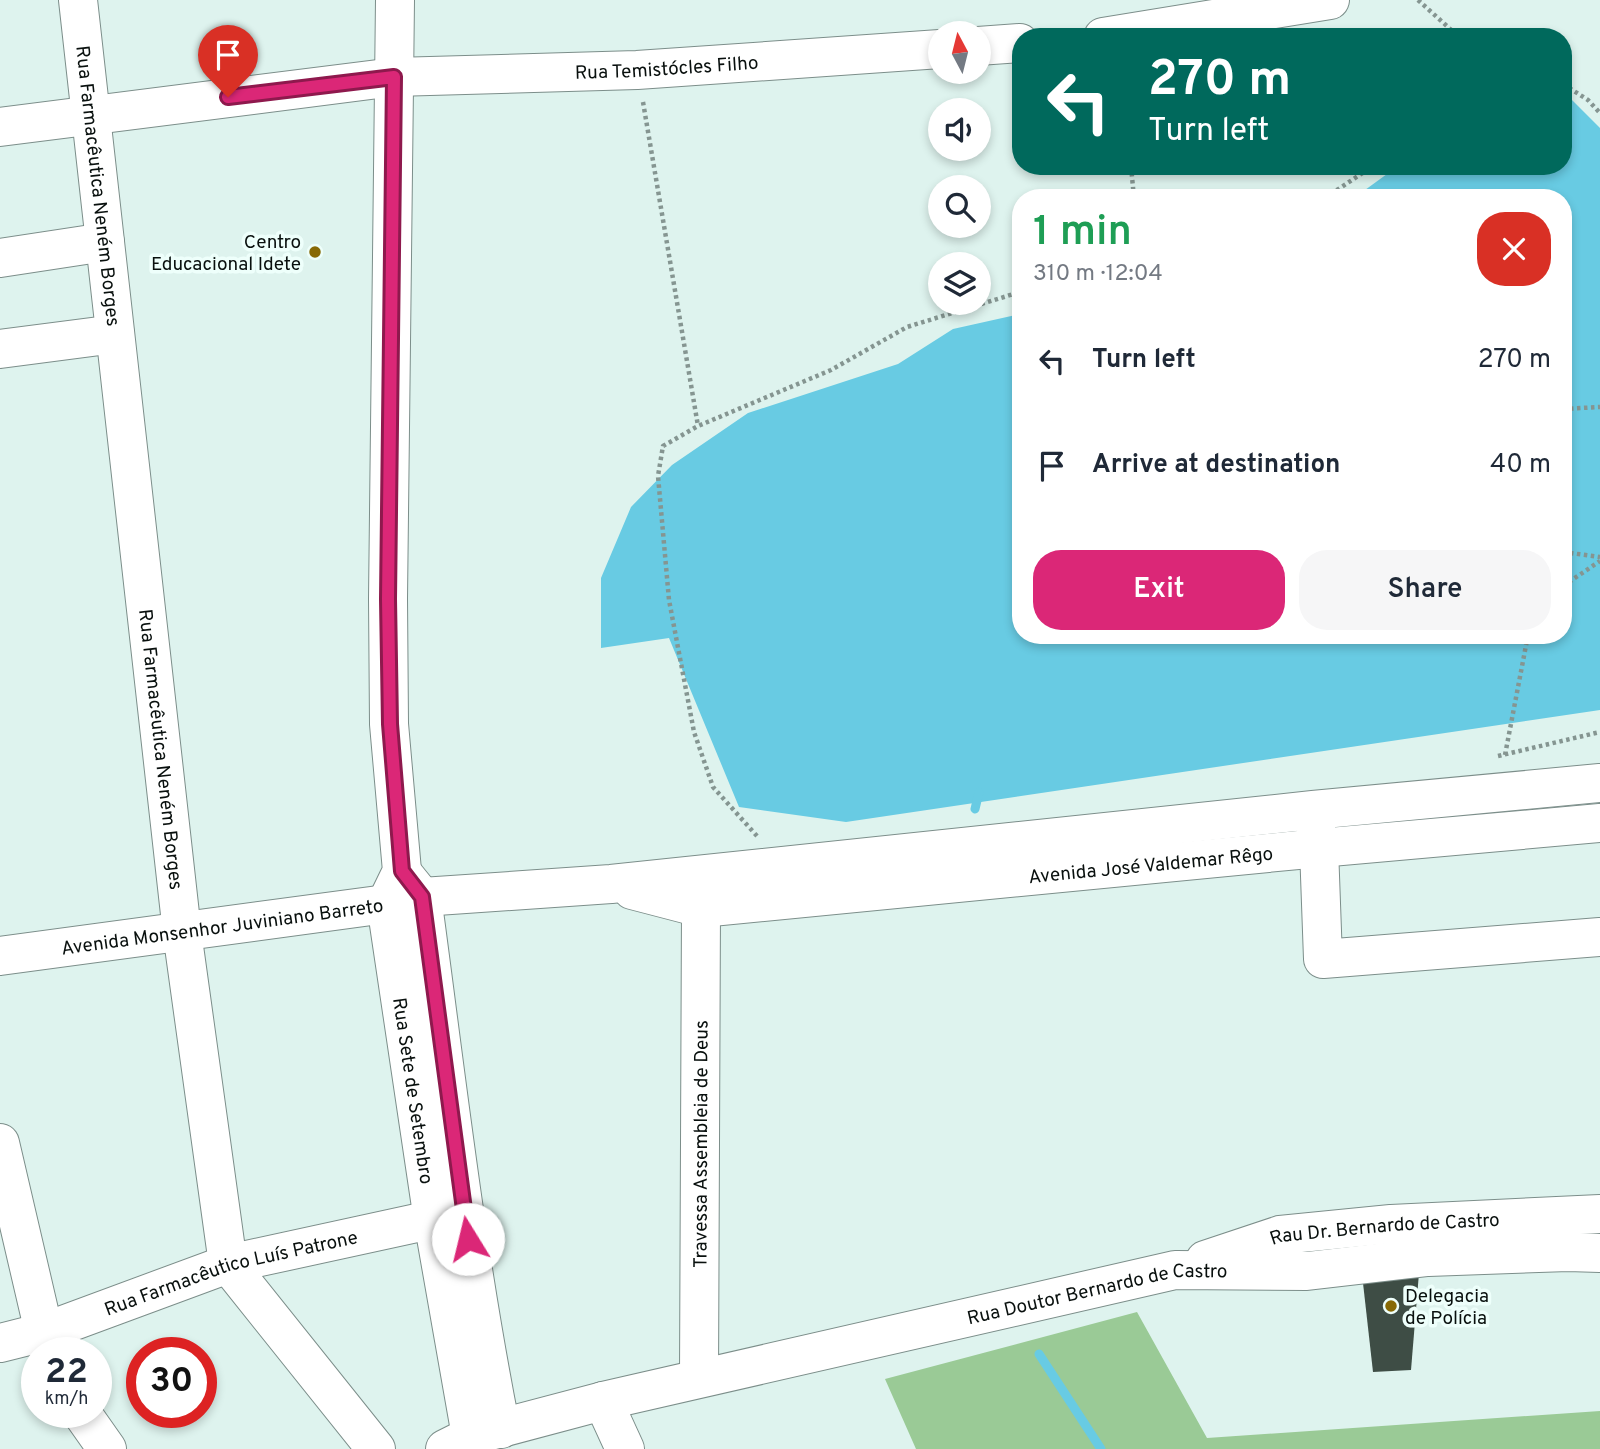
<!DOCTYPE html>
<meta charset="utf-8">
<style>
:root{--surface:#fff;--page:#f6f6f7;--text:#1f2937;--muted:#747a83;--accent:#db2777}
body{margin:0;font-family:Overpass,sans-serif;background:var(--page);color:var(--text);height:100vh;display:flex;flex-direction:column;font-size:26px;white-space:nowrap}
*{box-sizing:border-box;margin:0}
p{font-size:23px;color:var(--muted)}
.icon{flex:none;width:38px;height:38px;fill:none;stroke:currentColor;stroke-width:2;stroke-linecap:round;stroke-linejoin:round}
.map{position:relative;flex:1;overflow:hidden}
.panel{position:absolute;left:1012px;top:189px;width:560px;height:455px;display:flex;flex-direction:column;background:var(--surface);border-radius:28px;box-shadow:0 4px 10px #0003}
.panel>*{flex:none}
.hud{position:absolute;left:1012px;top:28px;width:560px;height:147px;border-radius:28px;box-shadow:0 4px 10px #0003;background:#00695c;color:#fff;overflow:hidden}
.needle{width:46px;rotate:353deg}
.fabs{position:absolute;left:928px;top:21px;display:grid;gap:14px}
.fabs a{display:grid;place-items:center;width:63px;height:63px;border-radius:50%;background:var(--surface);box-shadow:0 4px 10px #0003;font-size:35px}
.speed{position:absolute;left:21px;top:1337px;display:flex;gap:14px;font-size:35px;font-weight:700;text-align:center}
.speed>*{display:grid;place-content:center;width:91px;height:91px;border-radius:50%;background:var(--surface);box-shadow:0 4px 10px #0003;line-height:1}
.speed small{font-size:18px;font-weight:400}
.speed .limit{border:10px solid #d22;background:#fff;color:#111}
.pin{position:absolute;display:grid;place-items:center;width:60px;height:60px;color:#fff;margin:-72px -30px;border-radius:50% 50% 50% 0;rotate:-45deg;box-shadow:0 0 7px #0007}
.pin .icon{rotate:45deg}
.me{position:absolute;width:77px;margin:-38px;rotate:351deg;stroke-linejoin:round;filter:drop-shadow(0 0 5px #0008)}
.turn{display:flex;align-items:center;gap:24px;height:147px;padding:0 21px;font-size:32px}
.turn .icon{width:91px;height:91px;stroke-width:2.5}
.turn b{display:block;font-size:49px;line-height:60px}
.round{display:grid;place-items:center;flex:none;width:74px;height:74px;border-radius:28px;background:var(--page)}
.headline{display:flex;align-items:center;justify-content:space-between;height:119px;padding:0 21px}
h1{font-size:42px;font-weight:600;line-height:52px;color:#1e9e55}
.button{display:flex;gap:14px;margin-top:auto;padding:14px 21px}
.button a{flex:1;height:80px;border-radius:28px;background:var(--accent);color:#fff;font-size:28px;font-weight:600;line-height:80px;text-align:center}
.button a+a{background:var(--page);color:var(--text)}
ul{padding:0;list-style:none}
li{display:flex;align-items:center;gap:21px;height:105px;padding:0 21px}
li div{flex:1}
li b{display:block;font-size:26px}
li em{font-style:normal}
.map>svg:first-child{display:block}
.green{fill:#9aca96}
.water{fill:#68cbe3}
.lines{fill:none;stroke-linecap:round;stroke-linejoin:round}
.stream{stroke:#68cbe3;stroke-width:9}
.building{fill:#3e4d45}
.minor-casing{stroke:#7c8e8a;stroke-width:40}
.path{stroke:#859591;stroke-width:4.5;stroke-dasharray:3.5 3.5;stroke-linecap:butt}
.minor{stroke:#fff;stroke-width:38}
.route-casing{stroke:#8e194d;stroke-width:18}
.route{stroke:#db2777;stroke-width:12}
.poi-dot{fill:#876905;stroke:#eefffb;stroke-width:2.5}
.labels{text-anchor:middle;stroke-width:7;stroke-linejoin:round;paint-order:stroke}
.street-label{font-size:19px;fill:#09100e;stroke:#eefffb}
.poi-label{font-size:19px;fill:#09100e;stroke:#eefffb;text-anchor:end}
</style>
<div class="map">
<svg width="1600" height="1449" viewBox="0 0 1600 1449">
<rect width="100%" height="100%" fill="#def3ee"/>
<!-- green -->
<path class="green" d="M1137,1312L1207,1438L1600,1411V1449H916L885,1379Z"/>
<!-- water -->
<path class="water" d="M1563,97H1569L1600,128V710L846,822L739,807L669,638L601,648V578L631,507L672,465L748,413L898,364L953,329L1020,314V635H1563V198H1354L1398,166H1563Z"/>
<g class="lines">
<!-- stream -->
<path class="stream" d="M975,809L979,792
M1039,1354L1101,1449"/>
</g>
<!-- building -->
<path class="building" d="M1419,1273L1411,1370L1373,1372L1363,1283Z"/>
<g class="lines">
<!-- minor casing -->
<g class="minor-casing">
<g id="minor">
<path id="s1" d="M78,0L182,932L228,1264L376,1449"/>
<path id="s2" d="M395,0L388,599L389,724L402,871L386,904L433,1220L471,1436"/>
<path d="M1103,37L1330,0"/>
<path d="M978,46L1020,43"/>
<path id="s3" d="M0,127L394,77L637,70L940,49"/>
<path d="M0,258L105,242"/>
<path d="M0,349L115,334"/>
<path d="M1315,822L1319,848L1323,959L1600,937"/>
<path d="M405,876L422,897C446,1074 466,1253 501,1429"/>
<path id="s4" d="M632,890L701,908L1319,848L1600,823"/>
<path id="s5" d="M0,956L386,904L422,897L611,884L1313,810L1600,783"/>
<path d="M0,1143L44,1332L51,1353"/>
<path id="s6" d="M1205,1260L1280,1235L1391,1224L1600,1214"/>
<path id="s7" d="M0,1343L44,1332L228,1264L458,1214"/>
<path id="s8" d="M699,1378L701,908"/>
<path d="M603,1401L625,1449"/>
<path d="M81,1412L107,1449"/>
<path id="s9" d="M445,1449L471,1436L603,1401L1175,1270L1307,1271L1428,1257L1568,1252L1600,1253"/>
</g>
</g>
<!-- path -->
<path class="path" d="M1418,0L1459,37
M1563,84L1588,100L1600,113
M643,102L698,426
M1131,166L1134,198
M1325,198L1373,166
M1563,409L1600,407
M1563,552L1600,557
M1563,586L1600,561
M1505,755L1528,635
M1498,756L1600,732
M757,836L713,787L694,732L669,600L658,476L663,446L698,426L831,370L907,327L1020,292"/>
<!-- minor -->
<use href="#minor" class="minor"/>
</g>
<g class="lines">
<!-- route casing -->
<g class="route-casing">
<path id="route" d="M228,97L394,77L388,599L390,724L402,871L422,897L468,1239"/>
</g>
<!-- route -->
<use href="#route" class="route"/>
</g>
<!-- markers -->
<g class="poi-dot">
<circle cx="315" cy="252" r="7"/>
<circle cx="1391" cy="1306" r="7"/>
</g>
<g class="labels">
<!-- street labels -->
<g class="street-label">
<text dy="7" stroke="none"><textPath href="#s3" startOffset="670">Rua Temistócles Filho</textPath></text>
<text dy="7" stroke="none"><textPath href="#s1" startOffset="187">Rua Farmacêutica Neném Borges</textPath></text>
<text dy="7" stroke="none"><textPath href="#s1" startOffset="754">Rua Farmacêutica Neném Borges</textPath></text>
<text dy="7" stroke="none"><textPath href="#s4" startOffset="523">Avenida José Valdemar Rêgo</textPath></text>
<text dy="7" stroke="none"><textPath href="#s5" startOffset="224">Avenida Monsenhor Juviniano Barreto</textPath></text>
<text dy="7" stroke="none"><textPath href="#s2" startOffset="1097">Rua Sete de Setembro</textPath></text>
<text dy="7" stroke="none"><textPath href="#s8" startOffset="234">Travessa Assembleia de Deus</textPath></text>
<text dy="7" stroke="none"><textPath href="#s6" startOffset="184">Rau Dr. Bernardo de Castro</textPath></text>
<text dy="7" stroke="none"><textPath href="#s7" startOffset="242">Rua Farmacêutico Luís Patrone</textPath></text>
<text dy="7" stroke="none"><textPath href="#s9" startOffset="672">Rua Doutor Bernardo de Castro</textPath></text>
</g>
<!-- poi labels -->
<g class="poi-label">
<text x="301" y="248">Centro<tspan x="301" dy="22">Educacional Idete</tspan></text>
<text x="1405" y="1302" text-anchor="start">Delegacia<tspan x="1405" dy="22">de Polícia</tspan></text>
</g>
</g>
</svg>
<div class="fabs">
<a><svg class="needle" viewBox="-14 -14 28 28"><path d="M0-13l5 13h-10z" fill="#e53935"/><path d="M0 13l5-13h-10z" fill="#747a83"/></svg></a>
<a><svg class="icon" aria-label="sound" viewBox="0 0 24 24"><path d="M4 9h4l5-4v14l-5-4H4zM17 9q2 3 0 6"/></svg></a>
<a><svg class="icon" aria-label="search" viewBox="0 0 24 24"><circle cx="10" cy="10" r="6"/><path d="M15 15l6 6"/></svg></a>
<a><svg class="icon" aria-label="layers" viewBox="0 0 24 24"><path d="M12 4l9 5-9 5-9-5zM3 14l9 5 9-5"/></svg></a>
</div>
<div class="speed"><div>22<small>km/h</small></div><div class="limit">30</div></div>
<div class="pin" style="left:228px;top:97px;background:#d93025"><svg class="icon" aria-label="arrive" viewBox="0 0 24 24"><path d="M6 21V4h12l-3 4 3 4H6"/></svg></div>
<svg class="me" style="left:468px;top:1239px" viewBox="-20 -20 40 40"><circle r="19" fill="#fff"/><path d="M0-13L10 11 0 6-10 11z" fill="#db2777"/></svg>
<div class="hud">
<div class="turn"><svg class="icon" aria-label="left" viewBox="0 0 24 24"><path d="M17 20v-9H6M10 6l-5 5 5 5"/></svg><div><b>270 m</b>Turn left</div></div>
</div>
<section class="panel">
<div class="headline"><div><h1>1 min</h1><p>310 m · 12:04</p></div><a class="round" style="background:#d93025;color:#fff"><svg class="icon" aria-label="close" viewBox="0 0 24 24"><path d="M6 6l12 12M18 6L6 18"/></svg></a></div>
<ul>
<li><svg class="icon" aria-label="left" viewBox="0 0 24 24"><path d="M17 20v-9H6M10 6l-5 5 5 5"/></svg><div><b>Turn left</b></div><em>270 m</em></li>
<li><svg class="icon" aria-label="arrive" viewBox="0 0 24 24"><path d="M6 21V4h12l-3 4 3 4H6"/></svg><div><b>Arrive at destination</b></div><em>40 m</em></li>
</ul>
<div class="button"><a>Exit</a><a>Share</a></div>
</section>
</div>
